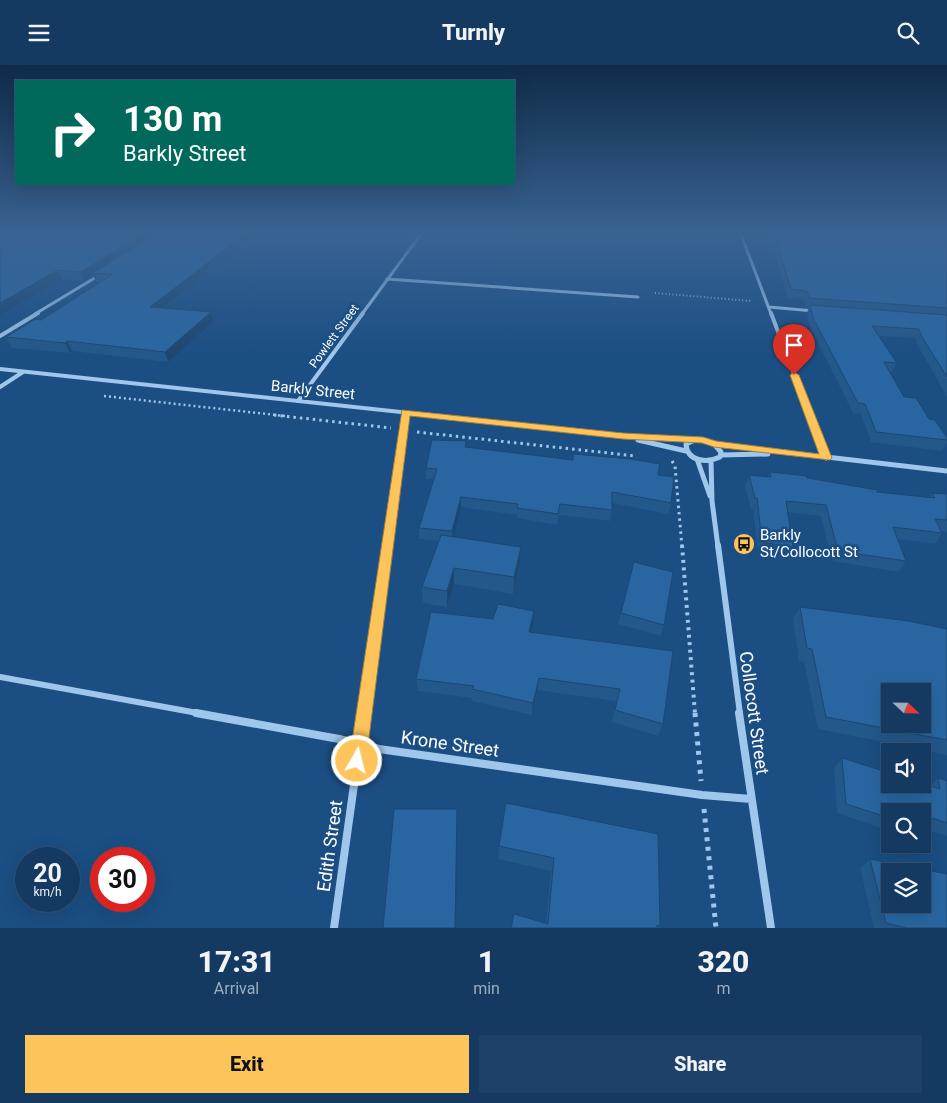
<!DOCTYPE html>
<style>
:root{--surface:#143a62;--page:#1d4168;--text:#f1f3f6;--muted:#9dadbe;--line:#335477;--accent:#fdc45c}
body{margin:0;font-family:Roboto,sans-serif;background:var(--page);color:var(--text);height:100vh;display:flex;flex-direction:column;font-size:19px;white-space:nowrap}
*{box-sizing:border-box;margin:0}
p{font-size:16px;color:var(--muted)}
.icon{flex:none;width:28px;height:28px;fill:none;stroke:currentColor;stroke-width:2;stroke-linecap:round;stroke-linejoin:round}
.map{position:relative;height:863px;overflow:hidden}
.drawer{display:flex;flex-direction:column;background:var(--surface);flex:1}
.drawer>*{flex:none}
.top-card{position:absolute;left:15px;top:15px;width:500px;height:105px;border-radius:0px;box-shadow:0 5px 20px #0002,0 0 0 1px var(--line);background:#00695c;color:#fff;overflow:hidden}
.needle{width:32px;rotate:112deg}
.fabs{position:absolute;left:881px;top:618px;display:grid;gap:10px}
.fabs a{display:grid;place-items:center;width:50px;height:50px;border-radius:0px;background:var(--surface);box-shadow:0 5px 20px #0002,0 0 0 1px var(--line);font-size:25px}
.speed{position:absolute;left:15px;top:782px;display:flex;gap:10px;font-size:25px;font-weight:700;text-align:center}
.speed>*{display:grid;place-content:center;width:65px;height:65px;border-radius:50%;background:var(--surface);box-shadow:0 5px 20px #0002,0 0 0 1px var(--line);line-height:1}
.speed small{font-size:12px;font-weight:400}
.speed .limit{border:8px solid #d22;background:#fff;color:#111}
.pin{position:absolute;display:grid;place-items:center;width:42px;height:42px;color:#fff;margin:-51px -21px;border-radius:50% 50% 50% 0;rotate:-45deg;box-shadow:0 0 5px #0007}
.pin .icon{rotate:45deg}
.me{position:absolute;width:55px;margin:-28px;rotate:8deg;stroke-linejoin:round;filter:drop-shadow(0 0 4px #0008)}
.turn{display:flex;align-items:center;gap:18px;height:105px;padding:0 25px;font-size:22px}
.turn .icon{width:65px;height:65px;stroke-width:2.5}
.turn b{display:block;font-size:35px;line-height:42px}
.eta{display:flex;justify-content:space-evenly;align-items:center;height:85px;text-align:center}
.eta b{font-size:30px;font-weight:800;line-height:35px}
.cta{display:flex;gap:10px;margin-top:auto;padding:10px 25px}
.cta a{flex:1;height:58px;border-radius:0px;background:var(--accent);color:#111;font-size:20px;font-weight:800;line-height:58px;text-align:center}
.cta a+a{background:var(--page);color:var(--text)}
header{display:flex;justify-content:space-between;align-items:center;height:65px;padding:0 25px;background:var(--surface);font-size:22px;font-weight:800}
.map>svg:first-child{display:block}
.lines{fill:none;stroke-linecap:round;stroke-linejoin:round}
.path-far4{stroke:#9fc6eb;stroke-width:2;stroke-dasharray:1 2.5;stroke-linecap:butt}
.path-far3{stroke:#9fc6eb;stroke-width:2.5;stroke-dasharray:2 3;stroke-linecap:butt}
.path-far2{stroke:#9fc6eb;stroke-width:3;stroke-dasharray:2.5 4;stroke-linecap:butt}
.path-far1{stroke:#9fc6eb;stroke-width:4;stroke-dasharray:3 4.5;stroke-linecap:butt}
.path{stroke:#9fc6eb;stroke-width:5;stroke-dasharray:4 5.5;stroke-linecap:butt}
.street-far4{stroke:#9fc6eb;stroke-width:3}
.street-far3{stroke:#9fc6eb;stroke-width:4}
.street-far2{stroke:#9fc6eb;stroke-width:5}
.street-far1{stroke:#9fc6eb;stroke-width:6}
.street{stroke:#9fc6eb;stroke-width:8}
.wall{fill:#23588a}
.shaded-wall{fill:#1d4771}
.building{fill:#2966a1;stroke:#1d4771;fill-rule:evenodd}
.route{fill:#fdc45c;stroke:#a47f3c}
.labels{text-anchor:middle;stroke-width:5;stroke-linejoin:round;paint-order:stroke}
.far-street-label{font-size:12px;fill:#fff;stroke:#1b4e83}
.street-label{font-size:15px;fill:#fff;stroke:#1b4e83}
.poi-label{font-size:15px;fill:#fff;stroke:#1b4e83;text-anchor:start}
.near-street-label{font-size:18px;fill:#fff;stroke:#1b4e83}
</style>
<header><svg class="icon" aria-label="menu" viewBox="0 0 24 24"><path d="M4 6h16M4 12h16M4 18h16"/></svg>Turnly<svg class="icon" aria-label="search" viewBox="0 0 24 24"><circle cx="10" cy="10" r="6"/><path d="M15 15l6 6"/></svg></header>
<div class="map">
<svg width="947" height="863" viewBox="0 0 947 863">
<rect width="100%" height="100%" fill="#1b4e83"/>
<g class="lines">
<!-- path-far4 -->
<path class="path-far4" d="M655,228L751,236"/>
<!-- path-far3 -->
<path class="path-far3" d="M104,331L285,351"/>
<!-- path-far2 -->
<path class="path-far2" d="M274,350L391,363
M417,367L636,391
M672,396L675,401L682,482"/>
<!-- path-far1 -->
<path class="path-far1" d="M682,480L695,649"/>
<!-- path -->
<path class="path" d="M695,648L701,716
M704,744L716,863"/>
<!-- street-far4 -->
<path class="street-far4" d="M741,169L771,249
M387,214L638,232
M769,242L814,246
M35,249L98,211
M362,249L421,169"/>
<!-- street-far3 -->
<path class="street-far3" d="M771,248L810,351
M0,271L38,248
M0,304L438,351
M0,322L23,307
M298,336L363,248
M404,351L405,347"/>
<!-- street-far2 -->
<path class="street-far2" d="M427,350L623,371L692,375
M810,350L826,393
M697,374L714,379L721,387L720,392C707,398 687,397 686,379Z
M638,375L686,386
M714,379L947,406
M721,390L768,389
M697,394L710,431
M711,396L712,436L718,482
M386,482L405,350"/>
<!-- street-far1 -->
<path class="street-far1" d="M718,480L740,649
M0,612L203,649
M363,649L387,480"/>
<!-- street -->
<path class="street" d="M196,648L339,674L379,684L702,730L751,734
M739,648L771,863
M334,863L364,648"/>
</g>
<!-- wall -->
<path class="wall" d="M0,169H257L164,243L211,247L214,256L168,297L72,286L70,288L12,283L6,272L41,255L101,217H96L93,210L84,216L62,214L0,250Z
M769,169H947V332L918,281L915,273L879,271L897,298L892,307H890L904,332L929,354L947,373V378L942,386L871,377L861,349L853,348L810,262L807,248L809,242L805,241L804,234L788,233Z
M466,376V382L573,395V389L658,410L671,438L668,449L612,438V445L610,456L559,450L557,460L517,453V450L461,442L454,472L521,482L520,498L513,529L454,519L447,542L423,538L422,522L439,476L419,474V463L434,414H426V403Z
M770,407L807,413L877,427L929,433L932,428L947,429V467L941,466L942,468L935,479L898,474L906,496L899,507L832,496L821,451L788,447L793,482L788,493L758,487L753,444H751L745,421L749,410L768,412Z
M634,497L664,560L661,571L618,559Z
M800,542L947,564V690L818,664L804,597L799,596L793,554Z
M533,559L531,567L673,586L663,659L658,671L612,657L616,636L537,625L532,650L472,636V633L418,626L416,614Z
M842,693L930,721L938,713L947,716V771L922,763V746H890V766L837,748L834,703Z
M506,738L660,861L659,863H511L546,858L551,806L498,794L499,781Z
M870,794L947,863H874L860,803Z"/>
<!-- shaded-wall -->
<path class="shaded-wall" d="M145,169H161L92,208L93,210L84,216L80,207Z
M245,169H257L153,251L150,242Z
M58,205L62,214L0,250V238Z
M211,247L214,256L168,297L165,287Z
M67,276L72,286L70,288L65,278Z
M461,432V442L453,477L452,466Z
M521,482L520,498L513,529L514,512Z
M454,503V519L447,542V526Z
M534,546L533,559L528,580L529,567Z
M539,613L537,625L532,650L533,638Z
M457,744V758L456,863H455Z"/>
<!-- building -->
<path class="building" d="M0,169H145L80,207L58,205L0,238Z
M157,169H245L150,242L211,247L165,287L67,276L65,278L6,272L36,254L41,255L113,209L92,208Z
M774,169H947V243L809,233L807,226L791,224Z
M810,240L947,250V312L922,272L919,264L872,261L897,298L884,297L904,332L916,333L929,354L935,355L947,373V375L876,367L865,339L858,338L813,253Z
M432,375L466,376L465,382L573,395V389L630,394L660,399L658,410L674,412L671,438L612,427V445L560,439L558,449L517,443L518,439L461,432L452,466L419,463L437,404L426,403Z
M770,407L806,411L807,413L877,425V427L935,433L932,428L947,429V455L935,454L942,468L893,462L906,496L838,486L826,440L786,436L793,482L762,477L757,433H755L749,410L771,412Z
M441,470L521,482L514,512L454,503L447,526L422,522Z
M634,497L673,507L664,560L621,548Z
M498,539L534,546L529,567L673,586L663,659L615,645L620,624L539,613L533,638L472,624L474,621L416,614L431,547L493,554Z
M800,542L908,556L947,564V675L826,652L812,584L807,583ZM890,626H922V659H890Z
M842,693L890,708V719H922V718L940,724L938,713L947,716V758L922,750V746H890V753L846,739Z
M506,738L658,769L660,861L657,860V863H511L514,849L548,859L554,793L499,781Z
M394,744H457L455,863H383Z
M870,794L947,809V863H907L886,858ZM890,806H922V839H890Z"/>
<!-- sky -->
<linearGradient id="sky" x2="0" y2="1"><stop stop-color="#0f2b48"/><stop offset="0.58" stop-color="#396393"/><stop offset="1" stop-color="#396393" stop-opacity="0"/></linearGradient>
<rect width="947" height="290" fill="url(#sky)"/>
<!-- route -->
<path class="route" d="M794,307L799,310L832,393L830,395L714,382L702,378L623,374L410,351L366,696L363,701L357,704L351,701L349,696L402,345L623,368L703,372L716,376L819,389L790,310Z"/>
<!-- icons -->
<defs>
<g id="bus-disc" transform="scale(1.125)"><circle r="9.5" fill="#fdc45c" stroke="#1b4e83"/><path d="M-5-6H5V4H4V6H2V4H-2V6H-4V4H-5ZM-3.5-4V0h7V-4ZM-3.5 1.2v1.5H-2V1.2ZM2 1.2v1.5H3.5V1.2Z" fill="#111"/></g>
</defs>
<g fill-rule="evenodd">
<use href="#bus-disc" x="744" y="479"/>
</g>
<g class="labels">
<!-- far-street labels -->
<g class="far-street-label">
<text transform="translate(334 271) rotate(-54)" y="4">Powlett Street</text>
</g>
<!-- street labels -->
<g class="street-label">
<text transform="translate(313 325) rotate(6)" y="5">Barkly Street</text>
</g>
<!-- poi labels -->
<g class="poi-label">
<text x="760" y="475">Barkly<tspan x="760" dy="17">St/Collocott St</tspan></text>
</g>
<!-- near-street labels -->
<g class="near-street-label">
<text transform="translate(754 648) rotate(82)" y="6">Collocott Street</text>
<text transform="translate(450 679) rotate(8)" y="6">Krone Street</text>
<text transform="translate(330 781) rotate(-82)" y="6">Edith Street</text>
</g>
</g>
</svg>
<div class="fabs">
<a><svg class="needle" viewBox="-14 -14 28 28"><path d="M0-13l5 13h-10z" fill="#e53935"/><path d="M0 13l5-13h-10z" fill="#9dadbe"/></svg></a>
<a><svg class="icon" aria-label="sound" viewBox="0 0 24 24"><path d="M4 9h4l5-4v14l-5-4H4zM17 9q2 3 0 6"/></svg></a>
<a><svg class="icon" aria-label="search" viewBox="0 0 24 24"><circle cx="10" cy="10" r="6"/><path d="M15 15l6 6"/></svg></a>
<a><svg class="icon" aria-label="layers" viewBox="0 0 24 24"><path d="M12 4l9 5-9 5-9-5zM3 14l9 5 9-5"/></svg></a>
</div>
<div class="speed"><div>20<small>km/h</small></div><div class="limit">30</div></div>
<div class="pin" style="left:794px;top:310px;background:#d93025"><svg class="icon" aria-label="arrive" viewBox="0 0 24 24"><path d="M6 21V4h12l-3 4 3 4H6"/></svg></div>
<svg class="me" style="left:357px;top:696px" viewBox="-20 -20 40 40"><circle r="17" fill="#fdc45c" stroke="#fff" stroke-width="3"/><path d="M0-11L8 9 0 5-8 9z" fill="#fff"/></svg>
<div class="top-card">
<div class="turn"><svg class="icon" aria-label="right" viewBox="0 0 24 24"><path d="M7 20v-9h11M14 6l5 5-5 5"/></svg><div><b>130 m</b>Barkly Street</div></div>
</div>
</div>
<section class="drawer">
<div class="eta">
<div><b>17:31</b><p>Arrival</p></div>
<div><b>1</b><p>min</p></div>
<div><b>320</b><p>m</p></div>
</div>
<div class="cta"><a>Exit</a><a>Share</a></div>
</section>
